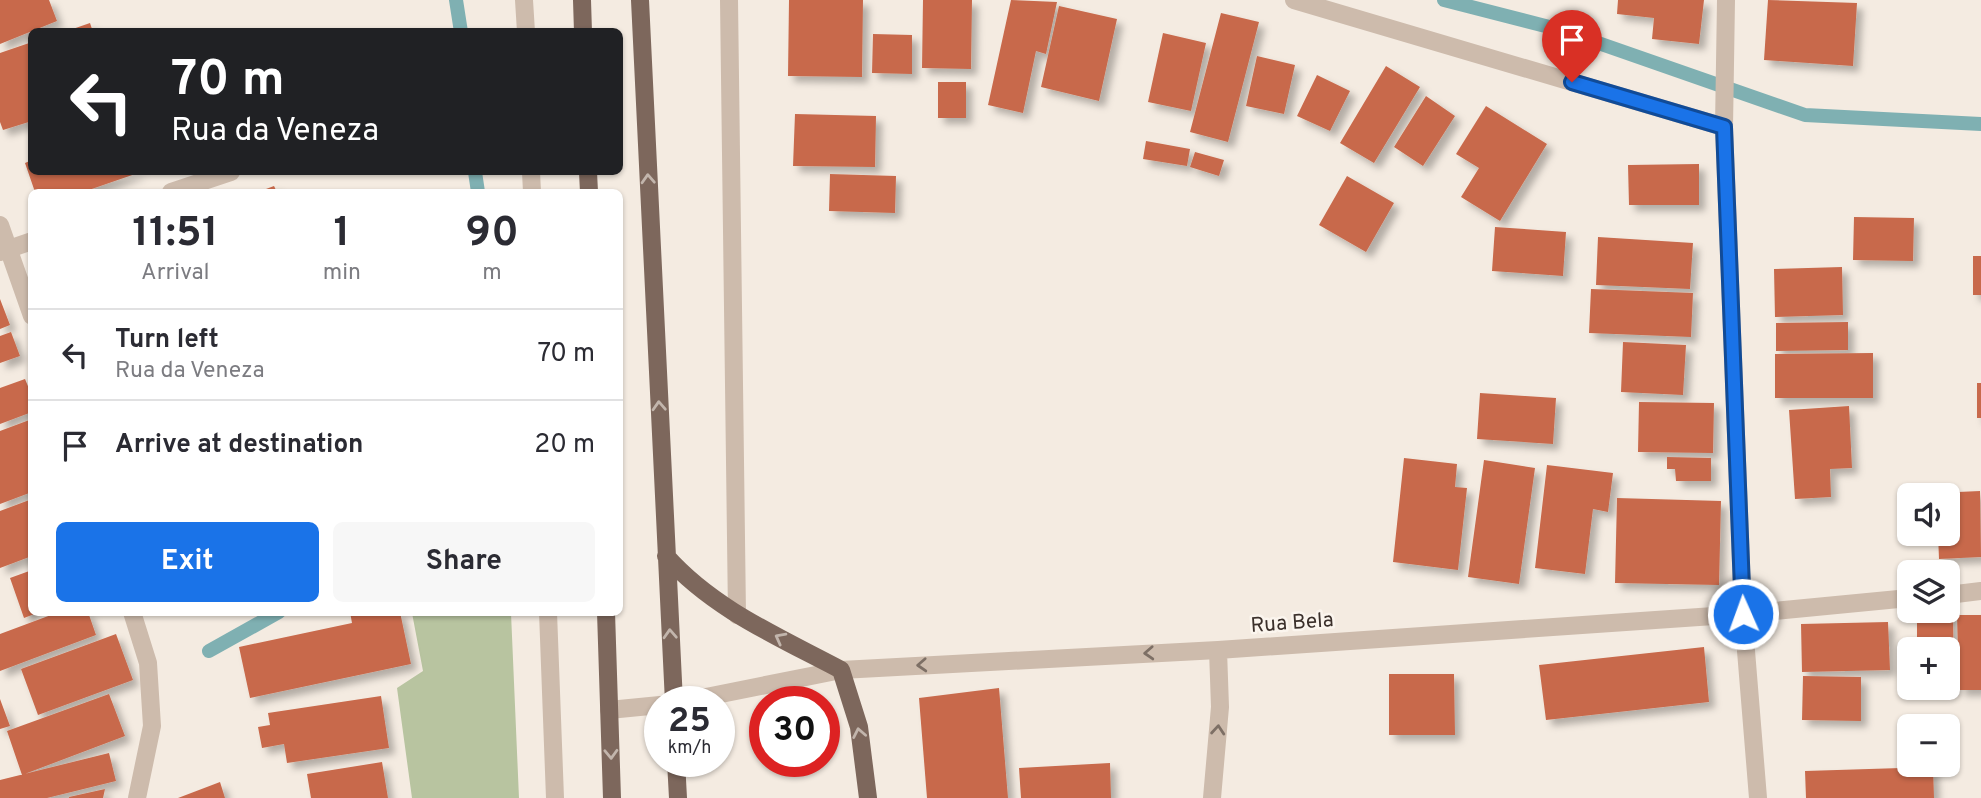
<!DOCTYPE html>
<meta charset="utf-8">
<style>
:root{--surface:#fff;--page:#f7f7f7;--text:#2b2b33;--muted:#7c7c81;--line:#e1e1e2;--accent:#1a73e8}
body{margin:0;font-family:Overpass,sans-serif;background:var(--page);color:var(--text);height:100vh;display:flex;flex-direction:column;font-size:26px;white-space:nowrap}
*{box-sizing:border-box;margin:0}
p{font-size:23px;color:var(--muted)}
.icon{flex:none;width:38px;height:38px;fill:none;stroke:currentColor;stroke-width:2;stroke-linecap:round;stroke-linejoin:round}
.map{position:relative;flex:1;overflow:hidden}
.panel{position:absolute;left:28px;top:189px;width:595px;height:427px;display:flex;flex-direction:column;background:var(--surface);border-radius:10px;box-shadow:0 2px 5px #0004}
.panel>*{flex:none}
.hud{position:absolute;left:28px;top:28px;width:595px;height:147px;border-radius:10px;box-shadow:0 2px 5px #0004;background:#202124;color:#fff;overflow:hidden}
.controls{position:absolute;left:1897px;top:483px;display:grid;gap:14px}
.controls a{display:grid;place-items:center;width:63px;height:63px;border-radius:10px;background:var(--surface);box-shadow:0 2px 5px #0004;font-size:35px}
.speed{position:absolute;left:644px;top:686px;display:flex;gap:14px;font-size:35px;font-weight:700;text-align:center}
.speed>*{display:grid;place-content:center;width:91px;height:91px;border-radius:50%;background:var(--surface);box-shadow:0 2px 5px #0004;line-height:1}
.speed small{font-size:18px;font-weight:400}
.speed .limit{border:10px solid #d22;background:#fff;color:#111}
.pin{position:absolute;display:grid;place-items:center;width:60px;height:60px;color:#fff;margin:-72px -30px;border-radius:50% 50% 50% 0;rotate:-45deg;box-shadow:0 0 7px #0007}
.pin .icon{rotate:45deg}
.me{position:absolute;width:77px;margin:-38px;rotate:358deg;stroke-linejoin:round;filter:drop-shadow(0 0 5px #0008)}
.turn{display:flex;align-items:center;gap:24px;height:147px;padding:0 28px;font-size:32px}
.turn .icon{width:91px;height:91px;stroke-width:2.5}
.turn b{display:block;font-size:49px;line-height:60px}
.eta{display:flex;justify-content:space-evenly;align-items:center;height:119px;text-align:center}
.eta b{font-size:42px;font-weight:700;line-height:49px}
.button{display:flex;gap:14px;margin-top:auto;padding:14px 28px}
.button a{flex:1;height:80px;border-radius:10px;background:var(--accent);color:#fff;font-size:28px;font-weight:700;line-height:80px;text-align:center}
.button a+a{background:var(--page);color:var(--text)}
ul{padding:0;list-style:none}
li{display:flex;align-items:center;gap:21px;height:91px;padding:0 28px;border-top:2px solid var(--line)}
li div{flex:1}
li b{display:block;font-size:26px}
li em{font-style:normal}
.map>svg:first-child{display:block}
.green{fill:#b8c4a0}
.lines{fill:none;stroke-linecap:round;stroke-linejoin:round}
.stream{stroke:#7fb0b2;stroke-width:14}
.building{fill:#c8694b;filter:url(#shadow)}
.street{stroke:#cdbbac;stroke-width:18}
.primary{stroke:#7d675c;stroke-width:18}
.oneway{stroke:#c2b5ac}
.oneway2{stroke:#7d6f65}
.route-casing{stroke:#114b97;stroke-width:18}
.route{stroke:#1a73e8;stroke-width:12}
.labels{text-anchor:middle;stroke-width:5;stroke-linejoin:round;paint-order:stroke}
.street-label{font-size:21px;fill:#3b302b;stroke:#fbf5ee}
</style>
<div class="map">
<svg width="1981" height="798" viewBox="0 0 1981 798">
<defs>
<filter id="shadow"><feDropShadow dx="6" dy="6" stdDeviation="3.5" flood-color="#0004"/></filter>
</defs>
<rect width="100%" height="100%" fill="#f4ebe1"/>
<!-- green -->
<path class="green" d="M412,613H511L519,798H412L397,688L423,671Z"/>
<g class="lines">
<!-- stream -->
<path class="stream" d="M456,0L461,32
M1444,0L1561,30L1805,115L1981,124
M475,172L478,192
M209,651L279,612"/>
</g>
<!-- building -->
<path class="building" d="M0,0H49L57,21L0,44Z
M789,0H863L862,77L788,76Z
M923,0H972L971,69L922,68Z
M1011,0L1057,2L1046,54L1036,51L1023,113L988,105Z
M1618,0H1704L1699,44L1652,39L1654,18L1617,14Z
M1768,0L1857,3L1853,66L1764,60Z
M1059,6L1117,19L1099,101L1041,87Z
M1221,13L1259,22L1228,142L1190,132Z
M90,23L93,32H67V31Z
M1163,33L1206,43L1191,111L1148,102Z
M873,34L912,35V74L872,73Z
M32,42V121L3,130L0,122V53Z
M1257,56L1295,65L1284,114L1246,106Z
M1386,66L1420,87L1374,163L1340,143Z
M1317,75L1350,91L1330,131L1297,116Z
M938,82H966V118H938Z
M1426,96L1455,116L1423,166L1394,147Z
M1486,106L1547,144L1500,221L1461,197L1479,168L1456,154Z
M795,114L876,116L875,167L793,166Z
M1146,141L1190,149L1187,166L1143,159Z
M1195,152L1224,160L1219,176L1190,167Z
M32,160V172H141L83,192H35L25,163Z
M1699,164V205H1629L1628,165Z
M830,174L896,176L895,213L829,211Z
M1347,176L1394,203L1366,252L1319,225Z
M274,186L277,192H258Z
M1854,217L1914,218L1913,261L1853,260Z
M1495,227L1566,232L1563,276L1492,271Z
M1598,237L1693,243L1690,289L1596,285Z
M1973,256H1981V295H1973Z
M1842,267L1843,315L1775,317L1774,269Z
M1591,289L1693,293L1691,337L1589,333Z
M0,299L10,325L0,329Z
M1848,322V350L1776,351V323Z
M11,332L20,356L0,363V336Z
M1623,342L1686,345L1683,395L1621,392Z
M1873,353V398H1775V354Z
M25,379L32,396V412L0,424V388Z
M1977,383H1981V418H1977Z
M1480,393L1556,398L1553,444L1477,439Z
M1639,402L1714,403L1713,453L1638,452Z
M1849,406L1852,468L1830,469L1831,497L1795,499L1789,410Z
M32,419V492L0,504V431Z
M1667,457L1711,458V481H1676L1675,469H1667Z
M1404,458L1457,464L1455,487L1467,488L1458,570L1393,562Z
M1484,460L1535,468L1519,584L1468,577Z
M1547,465L1613,473L1608,512L1593,509L1585,574L1535,568Z
M1980,491L1981,557L1939,559L1938,534H1948V495H1936V493Z
M1617,498L1721,501L1719,585L1615,583Z
M32,499V556L0,568V511Z
M32,570V612L37,613L24,618L10,578Z
M59,612H88L96,635L0,671V634Z
M350,612H400L411,664L250,698L239,647L352,623Z
M1917,613H1953L1954,690H1948V649H1917Z
M1957,615H1981V690H1959Z
M1888,622L1890,670L1802,672L1801,624Z
M116,634L133,680L38,715L21,669Z
M1704,647L1709,702L1546,720L1539,665Z
M1389,674H1454L1455,735H1389Z
M1803,676L1861,677V721L1802,720Z
M999,688L1008,798H927L919,698Z
M109,694L125,736L22,775L7,731Z
M381,696L389,748L287,763L284,744L262,748L258,727L270,725L268,713Z
M0,699L10,726L0,729Z
M109,753L116,781L47,798H0V780Z
M382,762L388,798H311L307,774Z
M1110,763L1111,798H1021L1019,768Z
M1933,767L1934,798H1806L1805,771Z
M220,782L225,798H178Z
M105,789L103,798H69V797Z"/>
<g class="lines">
<!-- street -->
<path class="street" d="M524,0L526,32
M729,0L737,615
M1294,0L1724,127
M1726,0L1724,127L1743,614L1758,798
M531,172L532,192
M171,192L231,172
M0,225L32,316
M0,252L32,241
M1948,595L1981,591
M132,612L148,663L152,726L137,798
M548,612L555,798
M681,702L841,670L1218,650L1743,614L1909,598
M609,710L660,705
M1212,798L1220,707L1218,650"/>
<!-- primary -->
<path class="primary" d="M582,0L583,32
M640,0L674,702
M588,172L589,192
M666,556C713,609 779,637 841,670L859,727L868,798
M606,612L612,798
M676,761L678,798"/>
</g>
<!-- one-way arrows -->
<defs><path id="oneway-chevron" d="M-2-3.5L2.5 0L-2 3.5" fill="none" stroke-width="1.6" stroke-linecap="round" stroke-linejoin="round" transform="scale(1.75)"/></defs>
<g class="oneway">
<use href="#oneway-chevron" transform="translate(648 179) rotate(-93)"/>
<use href="#oneway-chevron" transform="translate(659 406) rotate(-93)"/>
<use href="#oneway-chevron" transform="translate(670 634) rotate(-93)"/>
<use href="#oneway-chevron" transform="translate(780 638) rotate(-152)"/>
<use href="#oneway-chevron" transform="translate(859 733) rotate(-101)"/>
<use href="#oneway-chevron" transform="translate(611 754) rotate(88)"/>
</g>
<g class="oneway2">
<use href="#oneway-chevron" transform="translate(1149 653) rotate(177)"/>
<use href="#oneway-chevron" transform="translate(922 665) rotate(177)"/>
<use href="#oneway-chevron" transform="translate(1218 730) rotate(-85)"/>
</g>
<g class="lines">
<!-- route casing -->
<g class="route-casing">
<path id="route" d="M1572,82L1724,127L1743,614"/>
</g>
<!-- route -->
<use href="#route" class="route"/>
</g>
<g class="labels">
<!-- street labels -->
<g class="street-label">
<text transform="translate(1292 622) rotate(-4)" y="7">Rua Bela</text>
</g>
</g>
</svg>
<div class="controls">
<a><svg class="icon" aria-label="sound" viewBox="0 0 24 24"><path d="M4 9h4l5-4v14l-5-4H4zM17 9q2 3 0 6"/></svg></a>
<a><svg class="icon" aria-label="layers" viewBox="0 0 24 24"><path d="M12 4l9 5-9 5-9-5zM3 14l9 5 9-5"/></svg></a>
<a>+</a>
<a>−</a>
</div>
<div class="speed"><div>25<small>km/h</small></div><div class="limit">30</div></div>
<div class="pin" style="left:1572px;top:82px;background:#d93025"><svg class="icon" aria-label="arrive" viewBox="0 0 24 24"><path d="M6 21V4h12l-3 4 3 4H6"/></svg></div>
<svg class="me" style="left:1743px;top:614px" viewBox="-20 -20 40 40"><circle r="17" fill="#1a73e8" stroke="#fff" stroke-width="3"/><path d="M0-11L8 9 0 5-8 9z" fill="#fff"/></svg>
<div class="hud">
<div class="turn"><svg class="icon" aria-label="left" viewBox="0 0 24 24"><path d="M17 20v-9H6M10 6l-5 5 5 5"/></svg><div><b>70 m</b>Rua da Veneza</div></div>
</div>
<section class="panel">
<div class="eta">
<div><b>11:51</b><p>Arrival</p></div>
<div><b>1</b><p>min</p></div>
<div><b>90</b><p>m</p></div>
</div>
<ul>
<li><svg class="icon" aria-label="left" viewBox="0 0 24 24"><path d="M17 20v-9H6M10 6l-5 5 5 5"/></svg><div><b>Turn left</b><p>Rua da Veneza</p></div><em>70 m</em></li>
<li><svg class="icon" aria-label="arrive" viewBox="0 0 24 24"><path d="M6 21V4h12l-3 4 3 4H6"/></svg><div><b>Arrive at destination</b></div><em>20 m</em></li>
</ul>
<div class="button"><a>Exit</a><a>Share</a></div>
</section>
</div>
